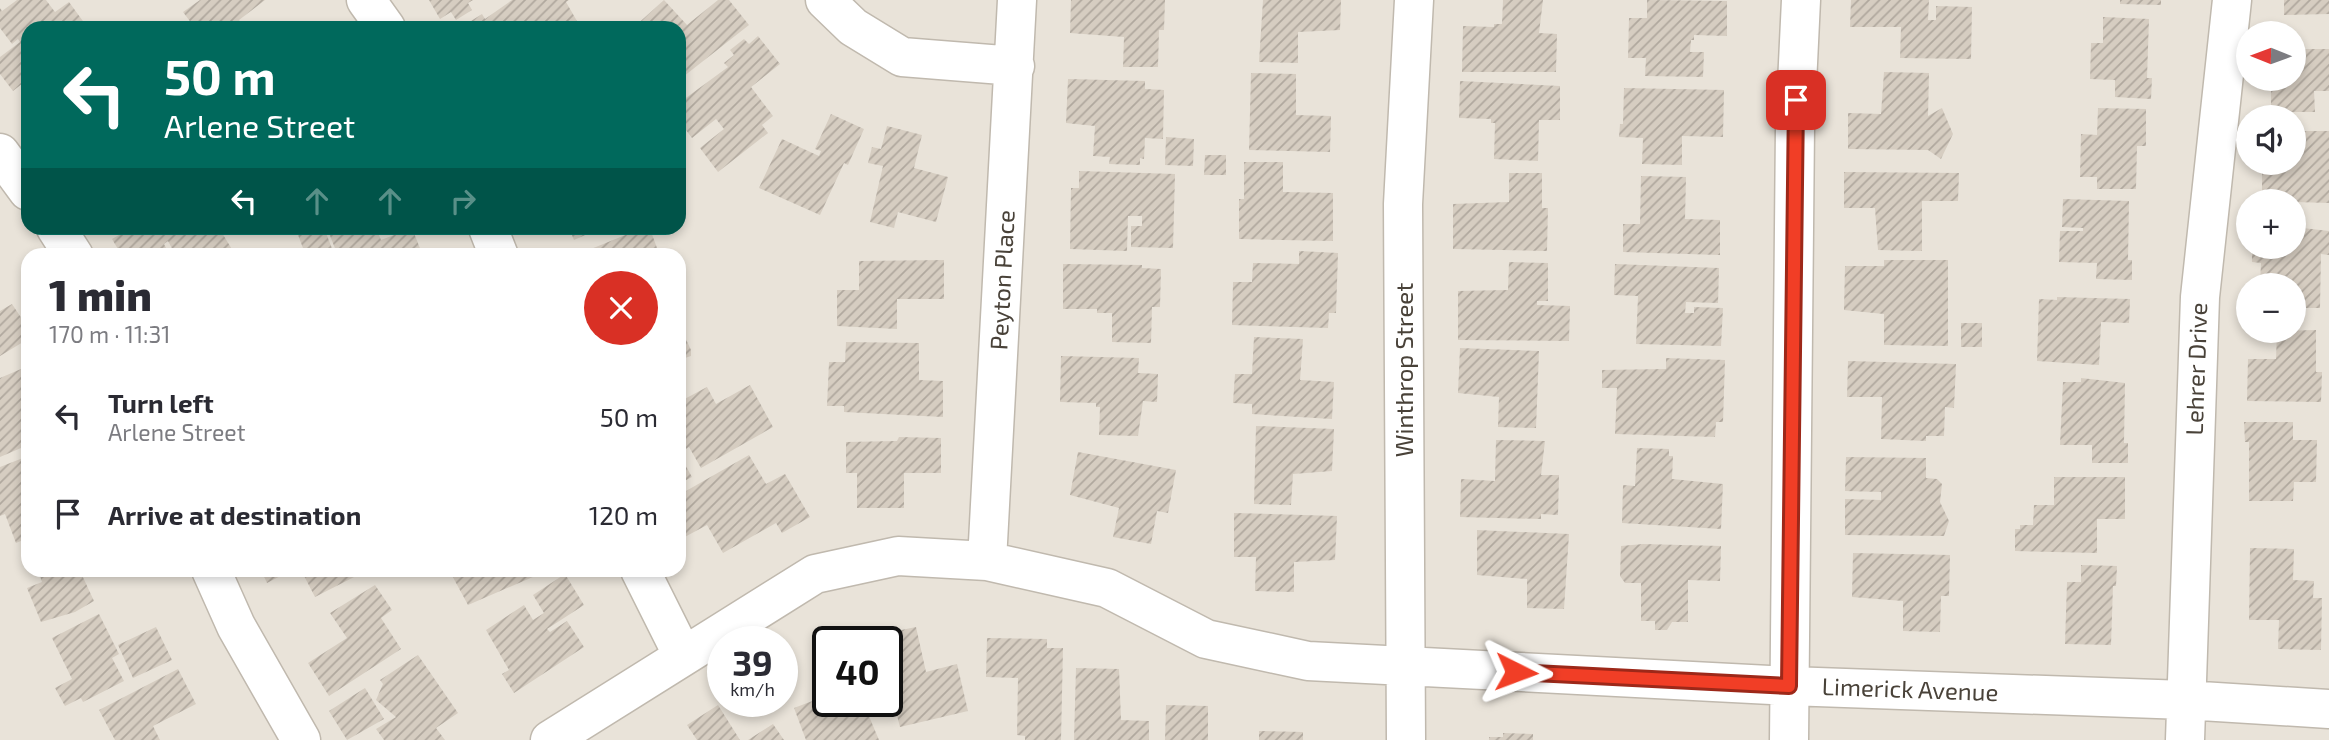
<!DOCTYPE html>
<meta charset="utf-8">
<style>
:root{--surface:#fff;--page:#f2f2f3;--text:#2b2b33;--muted:#7c7c81}
body{margin:0;font-family:"Exo 2",sans-serif;background:var(--page);color:var(--text);height:100vh;display:flex;flex-direction:column;font-size:26px;white-space:nowrap}
*{box-sizing:border-box;margin:0}
p{font-size:23px;color:var(--muted)}
.icon{flex:none;width:38px;height:38px;fill:none;stroke:currentColor;stroke-width:2;stroke-linecap:round;stroke-linejoin:round}
.map{position:relative;flex:1;overflow:hidden}
.sheet{position:absolute;left:21px;top:248px;width:665px;height:329px;display:flex;flex-direction:column;background:var(--surface);border-radius:21px;box-shadow:0 4px 10px #0003}
.sheet>*{flex:none}
.hud{position:absolute;left:21px;top:21px;width:665px;height:214px;border-radius:21px;box-shadow:0 4px 10px #0003;background:#00695c;color:#fff;overflow:hidden}
.needle{width:46px;rotate:271deg}
.tools{position:absolute;left:2236px;top:21px;display:grid;gap:14px}
.tools a{display:grid;place-items:center;width:70px;height:70px;border-radius:50%;background:var(--surface);box-shadow:0 4px 10px #0003;font-size:35px}
.speed{position:absolute;left:707px;top:626px;display:flex;gap:14px;font-size:35px;font-weight:700;text-align:center}
.speed>*{display:grid;place-content:center;width:91px;height:91px;border-radius:50%;background:var(--surface);box-shadow:0 4px 10px #0003;line-height:1}
.speed small{font-size:18px;font-weight:400}
.speed .limit{border:4px solid #111;border-radius:10px;background:#fff;color:#111}
.pin{position:absolute;display:grid;place-items:center;width:60px;height:60px;color:#fff;margin:-30px;border-radius:14px;box-shadow:0 4px 10px #0006}
.me{position:absolute;width:77px;margin:-38px;rotate:93deg;stroke-linejoin:round;filter:drop-shadow(0 0 5px #0008)}
.turn{display:flex;align-items:center;gap:24px;height:147px;padding:0 28px;font-size:32px}
.turn .icon{width:91px;height:91px;stroke-width:2.5}
.turn b{display:block;font-size:49px;line-height:60px}
.lanes{display:flex;align-items:center;height:66px;padding:0 28px;background:#0003;justify-content:center;gap:35px;direction:ltr}
.lanes .off{opacity:.35}
.round{display:grid;place-items:center;flex:none;width:74px;height:74px;border-radius:37px;background:var(--page)}
.summary{display:flex;align-items:center;justify-content:space-between;height:119px;padding:0 28px}
h1{font-size:42px;font-weight:800;line-height:52px}
ul{padding:0;list-style:none}
li{display:flex;align-items:center;gap:21px;height:98px;padding:0 28px}
li div{flex:1}
li b{display:block;font-size:26px}
li em{font-style:normal}
.map>svg:first-child{display:block}
.residential{fill:#e9e3d9;fill-rule:evenodd}
.building{fill:url(#building-hatch)}
.lines{fill:none;stroke-linecap:round;stroke-linejoin:round}
.minor-casing{stroke:#c0b9ae;stroke-width:41}
.minor{stroke:#fff;stroke-width:38}
.route-casing{stroke:#9d2819;stroke-width:18}
.route{stroke:#f13e26;stroke-width:12}
.labels{text-anchor:middle;stroke-width:5;stroke-linejoin:round;paint-order:stroke}
.street-label{font-size:24px;fill:#494239;stroke:#fff}
</style>
<div class="map">
<svg width="2329" height="740" viewBox="0 0 2329 740">
<defs>
<pattern id="building-hatch" width="6" height="6" patternUnits="userSpaceOnUse" patternTransform="scale(1.75)"><rect width="6" height="6" fill="#d6cdc1"/><path d="M-1 1l2-2M0 6l6-6M5 7l2-2" fill="none" stroke="#b0a89e"/></pattern>
</defs>
<rect width="100%" height="100%" fill="#f5f2eb"/>
<!-- residential -->
<path class="residential" d="M0,0H2329V740H0ZM28,28H679V228H28ZM2249,33H2294V79H2249ZM2249,117H2294V163H2249ZM2249,201H2294V247H2249ZM28,256H679V570H28ZM2249,285H2294V331H2249ZM723,642H782V702H723ZM828,642H887V702H828Z"/>
<!-- building -->
<path class="building" d="M17,0H46L55,12L69,2L88,28H28V79L13,91L0,74V57L20,42L18,39L12,44L0,28V8L2,11Z
M200,0H265L239,20L245,28H195L183,12Z
M429,0H473L468,3L472,10L456,20L451,12L440,19Z
M512,0H569L566,2L581,28H460L482,14L485,19Z
M664,0L687,25L718,0H729L749,25L679,80V28H633Z
M1071,0H1165L1164,30H1159L1158,67H1123L1124,37L1070,33Z
M1263,0H1341L1340,30L1298,32V63L1259,62Z
M1503,0H1543L1539,33L1557,34L1556,72H1462L1463,26L1494,27V24H1502Z
M1647,0L1727,1V36L1694,35V40H1691L1690,52H1704L1703,77L1645,76L1646,58H1628L1629,18H1647Z
M1851,0H1929L1928,20H1936V6L1972,7L1971,59L1900,58L1901,27H1850Z
M2120,0H2161V5L2120,4Z
M2284,0H2329V14L2284,15Z
M2103,17L2149,19L2147,78H2152L2151,99L2115,97V80L2090,79L2091,43H2103Z
M758,36L780,64L751,87L773,116L762,125L768,133L718,172L700,148L724,129L716,119L692,138L679,121V103L728,67L724,63L734,55L730,50L744,39L749,44Z
M2297,49H2329V91H2314L2315,112H2271V79H2294Z
M1884,72L1929,73L1928,116L1942,108L1953,134L1941,159L1928,150L1848,149V113L1881,114Z
M1251,73L1296,74V115L1331,116L1330,152L1249,150Z
M1068,79L1145,81V89L1164,90L1163,139L1145,138L1144,159L1140,158V165L1109,164L1110,157L1093,156L1095,126L1066,123Z
M1460,81L1560,86V120H1539L1538,161L1494,159L1495,123H1491V119L1459,118Z
M1624,88L1724,90L1723,137L1682,136V165L1642,164L1643,138L1619,137L1620,124H1623Z
M2098,108L2146,109V146H2137L2136,189H2097V177H2080L2081,134L2097,135Z
M831,114L864,129L848,165L844,163L820,215L759,188L782,139L819,156L821,151L815,149Z
M887,126L922,135L914,168L948,177L936,222L898,212L894,228L870,222L883,166L868,163L872,147L881,149Z
M2294,131H2329V203L2262,201V163H2294Z
M1166,137L1194,139L1193,166L1165,165Z
M1205,155H1226V175H1204Z
M1244,162H1283V192L1333,193V241L1239,239V199H1244Z
M1079,171L1175,174L1173,248L1131,247V226H1142V216H1128L1127,251L1070,249L1071,188H1079Z
M1844,172L1959,173L1958,201H1922V251L1878,250L1875,208H1844Z
M1509,173H1542V208H1548L1547,251L1453,249V204L1509,202Z
M1641,176L1686,177L1685,219L1720,220V255L1623,252V224H1640Z
M2063,199L2129,201L2128,260H2132V280L2096,279L2097,263L2059,262L2060,231H2083V228L2062,227Z
M2294,227L2329,231V255L2321,254L2320,308H2294V285H2260L2261,263L2252,262V247H2294Z
M131,228H219L233,251L226,256H176L168,241L164,244L166,248L154,256H122L112,239Z
M317,228H324L335,256H306L298,235Z
M327,228H376L381,240L412,228L423,256H338Z
M569,228H601L574,240Z
M650,229L660,256H574L635,231L636,234Z
M1299,251L1338,253L1336,313H1329L1328,328L1232,325L1233,282H1252L1253,263L1299,264Z
M944,260V299H897V329L837,326V290H859V261Z
M1884,260H1948V346L1884,345V314L1844,310L1845,266H1884Z
M1509,262L1548,263V301H1537V305L1570,306L1569,341L1458,340V291L1508,290Z
M1063,264L1142,265V268L1161,269L1160,307H1152L1151,343L1112,342V313H1097V309H1063Z
M1615,264L1719,268L1718,303L1686,302L1685,313H1694V307L1723,308L1721,346L1636,344L1638,296L1614,295Z
M2057,297L2130,299L2129,323L2101,322L2099,365L2037,361L2039,299L2057,300Z
M12,304L28,328V339L0,356V311Z
M679,312L683,321L682,331L691,350V356L679,360L686,377L679,379Z
M1961,323H1982V347H1961Z
M2316,330V372H2322L2321,402L2247,401L2248,359H2276L2277,331Z
M1254,337L1303,339L1300,380L1334,382L1332,419L1252,414V404L1233,403L1235,374H1252Z
M846,342L919,343V380L943,381V417L844,412V406H827L829,362H845Z
M1460,348L1539,351L1536,428L1498,427L1499,397L1458,393Z
M1061,356L1139,358L1138,373L1158,374L1157,402L1143,401L1138,436L1099,435L1100,407H1096V403L1060,402Z
M1666,358L1725,360L1723,422H1716L1715,437L1615,434L1617,388H1602V370L1666,369Z
M1848,361L1956,364L1954,408L1945,407L1944,436H1926V441L1881,439L1882,397H1847Z
M28,366V409L24,411L28,420V445L0,457V378Z
M2081,378L2125,383L2124,443H2128V463H2092V445H2060L2063,382H2081Z
M750,385L773,427L701,468L689,447L683,451L679,444V402L707,387L716,404Z
M2244,422H2293V440H2317L2316,482H2294L2293,501H2249V442H2245Z
M1256,426L1334,429L1332,471L1293,474L1291,505L1254,504Z
M899,437L941,438V473H904V508H857V473H846V442L897,441Z
M1496,440L1545,441L1541,475H1559L1558,515L1541,514V519L1460,517L1461,479L1495,481Z
M1637,448L1669,449V456H1673L1672,479L1723,484L1721,529L1622,523L1623,485L1635,486Z
M1078,452L1176,470L1168,513L1157,511L1151,544L1113,537L1119,508L1070,495Z
M679,454L692,477L679,484Z
M749,455L766,484L785,474L810,517L782,533L776,523L723,553L707,525L681,539L679,495Z
M28,456V538L16,543L5,514L0,516V467Z
M1846,457L1926,458V478L1937,479L1942,484L1940,502L1949,521L1944,536L1845,535V499L1881,500V492L1845,491Z
M2054,477H2125V519H2097V553L2015,551V529H2020V525H2033L2034,505H2054Z
M1234,513L1337,516L1335,560L1294,562V592L1255,591L1256,557H1234Z
M1477,530L1569,534L1564,609L1527,608V579L1477,575Z
M1643,544L1721,546L1720,581L1688,580V622H1672L1667,630H1655V621H1641V583H1625L1620,576L1621,546Z
M2250,548L2294,549L2293,580L2314,581L2313,598H2322L2321,650L2278,649L2279,620H2249Z
M1853,553L1950,555L1949,596H1941L1940,632L1903,631V601L1852,597Z
M2081,565L2117,566L2116,586H2113L2111,645L2065,644L2067,582H2081Z
M38,570H86L81,573L94,601L75,612L41,622L27,588L42,582Z
M261,570H292L267,583Z
M301,570H353L356,576L315,597Z
M449,570H549L468,605Z
M565,574L584,605L547,629L550,632L567,621L584,647L514,693L502,674L509,670L486,630L524,605L533,620L544,613L533,595Z
M375,585L392,610L381,618L401,649L329,696L308,663L347,638L330,613Z
M99,614L119,654L112,658L124,681L83,702L81,698L65,706L55,688L72,679L52,638Z
M156,627L172,660L133,678L118,645Z
M916,627L926,672L957,664L968,711L900,727L887,678V642H879L877,635Z
M987,638L1047,639V648H1063L1061,740H1025V736L1017,735L1018,678L986,677Z
M418,655L458,713L436,728L445,740H384L376,729L396,717L376,700L383,684L380,680Z
M828,656V692L815,660Z
M1076,668L1119,669L1121,720L1149,721V740H1074Z
M178,669L196,704L153,726L160,740H115L99,710Z
M365,688L384,719L347,740L329,711Z
M828,695V702H863L879,740H806L794,708Z
M718,705L740,740H697L687,725Z
M1166,705L1208,706V740H1165Z
M773,724L784,740H748Z
M1259,731L1303,732V740H1259Z
M1503,733L1533,734V740H1489V737H1503Z"/>
<g class="lines">
<!-- minor casing -->
<g class="minor-casing">
<path id="minor" d="M366,0L386,28
M825,0L853,27L902,57L1015,66
M0,153L28,191
M56,228L74,256
M488,228L499,256
M987,561L1017,0
M211,570L236,626L301,740
M640,570L683,656
M550,740L815,574L898,556L987,561L1107,588L1206,639L1308,661L1789,686L2185,700L2329,709
M1406,740L1403,204L1414,0
M1789,740L1795,126L1801,0
M2185,740L2200,297L2232,0"/>
</g>
<!-- minor -->
<use href="#minor" class="minor"/>
</g>
<g class="lines">
<!-- route casing -->
<g class="route-casing">
<path id="route" d="M1516,672L1789,686L1796,100"/>
</g>
<!-- route -->
<use href="#route" class="route"/>
</g>
<g class="labels">
<!-- street labels -->
<g class="street-label">
<text transform="translate(1003 280) rotate(-87)" y="8">Peyton Place</text>
<text transform="translate(2197 369) rotate(-88)" y="8">Lehrer Drive</text>
<text transform="translate(1405 370) rotate(-90)" y="8">Winthrop Street</text>
<text transform="translate(1910 690) rotate(2)" y="8">Limerick Avenue</text>
</g>
</g>
</svg>
<div class="tools">
<a><svg class="needle" viewBox="-14 -14 28 28"><path d="M0-13l5 13h-10z" fill="#e53935"/><path d="M0 13l5-13h-10z" fill="#7c7c81"/></svg></a>
<a><svg class="icon" aria-label="sound" viewBox="0 0 24 24"><path d="M4 9h4l5-4v14l-5-4H4zM17 9q2 3 0 6"/></svg></a>
<a>+</a>
<a>−</a>
</div>
<div class="speed"><div>39<small>km/h</small></div><div class="limit">40</div></div>
<div class="pin" style="left:1796px;top:100px;background:#d93025"><svg class="icon" aria-label="arrive" viewBox="0 0 24 24"><path d="M6 21V4h12l-3 4 3 4H6"/></svg></div>
<svg class="me" style="left:1516px;top:672px" viewBox="-20 -20 40 40"><path d="M0-17L14 15 0 8-14 15z" fill="#f13e26" stroke="#fff" stroke-width="4"/></svg>
<div class="hud">
<div class="turn"><svg class="icon" aria-label="left" viewBox="0 0 24 24"><path d="M17 20v-9H6M10 6l-5 5 5 5"/></svg><div><b>50 m</b>Arlene Street</div></div>
<div class="lanes"><svg class="icon" aria-label="left" viewBox="0 0 24 24"><path d="M17 20v-9H6M10 6l-5 5 5 5"/></svg><svg class="icon off" aria-label="ahead" viewBox="0 0 24 24"><path d="M12 20V5M6 11l6-6 6 6"/></svg><svg class="icon off" aria-label="ahead" viewBox="0 0 24 24"><path d="M12 20V5M6 11l6-6 6 6"/></svg><svg class="icon off" aria-label="right" viewBox="0 0 24 24"><path d="M7 20v-9h11M14 6l5 5-5 5"/></svg></div>
</div>
<section class="sheet">
<div class="summary"><div><h1>1 min</h1><p>170 m · 11:31</p></div><a class="round" style="background:#d93025;color:#fff"><svg class="icon" aria-label="close" viewBox="0 0 24 24"><path d="M6 6l12 12M18 6L6 18"/></svg></a></div>
<ul>
<li><svg class="icon" aria-label="left" viewBox="0 0 24 24"><path d="M17 20v-9H6M10 6l-5 5 5 5"/></svg><div><b>Turn left</b><p>Arlene Street</p></div><em>50 m</em></li>
<li><svg class="icon" aria-label="arrive" viewBox="0 0 24 24"><path d="M6 21V4h12l-3 4 3 4H6"/></svg><div><b>Arrive at destination</b></div><em>120 m</em></li>
</ul>
</section>
</div>
